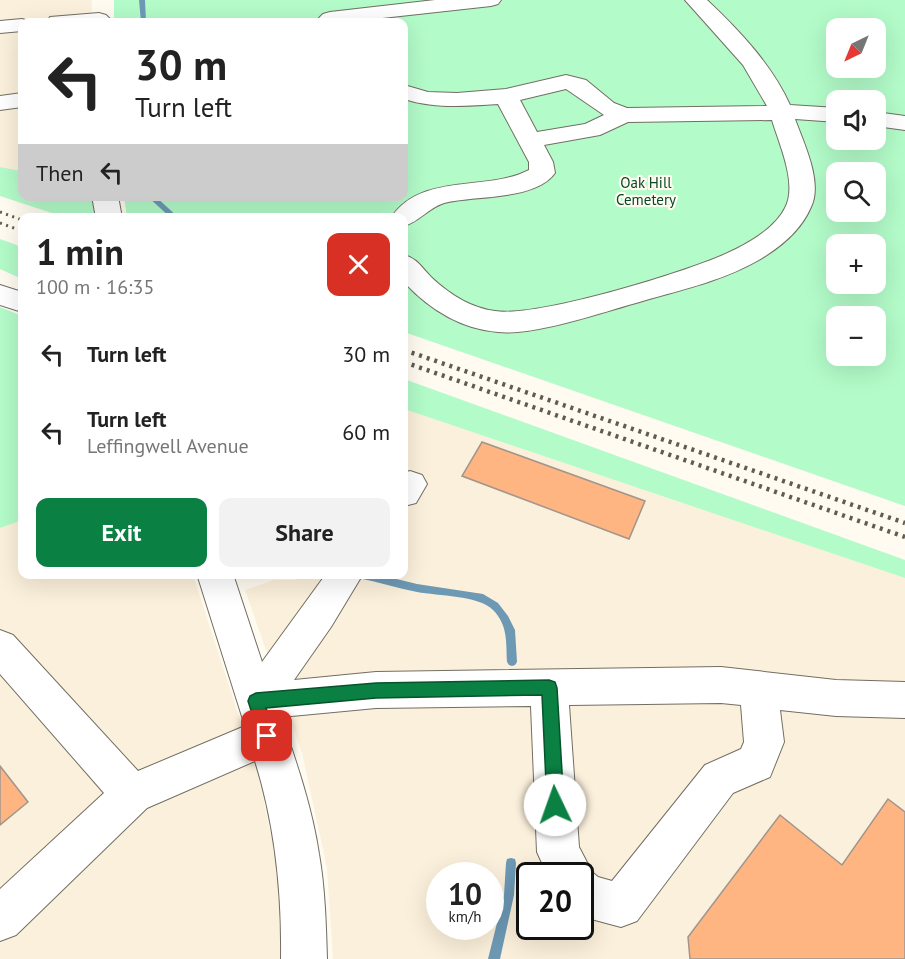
<!DOCTYPE html>
<meta charset="utf-8">
<style>
:root{--surface:#fff;--page:#f2f2f2;--text:#222;--muted:#767676;--accent:#0b8043}
body{margin:0;font-family:"PT Sans",sans-serif;background:var(--page);color:var(--text);height:100vh;display:flex;flex-direction:column;font-size:22px;white-space:nowrap}
*{box-sizing:border-box;margin:0}
p{font-size:20px;color:var(--muted)}
.icon{flex:none;width:33px;height:33px;fill:none;stroke:currentColor;stroke-width:2;stroke-linecap:round;stroke-linejoin:round}
.map{position:relative;flex:1;overflow:hidden}
.sheet{position:absolute;left:18px;top:213px;width:390px;height:366px;display:flex;flex-direction:column;background:var(--surface);border-radius:12px;box-shadow:0 6px 24px #0002}
.sheet>*{flex:none}
.guide{position:absolute;left:18px;top:18px;width:390px;height:183px;border-radius:12px;box-shadow:0 6px 24px #0002;background:#fff;color:var(--text);overflow:hidden}
.needle{width:39px;rotate:223deg}
.buttons{position:absolute;left:826px;top:18px;display:grid;gap:12px}
.buttons a{display:grid;place-items:center;width:60px;height:60px;border-radius:12px;background:var(--surface);box-shadow:0 6px 24px #0002;font-size:30px}
.speed{position:absolute;left:426px;top:862px;display:flex;gap:12px;font-size:30px;font-weight:700;text-align:center}
.speed>*{display:grid;place-content:center;width:78px;height:78px;border-radius:50%;background:var(--surface);box-shadow:0 6px 24px #0002;line-height:1}
.speed small{font-size:15px;font-weight:400}
.speed .limit{border:3px solid #111;border-radius:9px;background:#fff;color:#111}
.pin{position:absolute;display:grid;place-items:center;width:51px;height:51px;color:#fff;margin:-26px;border-radius:12px;box-shadow:0 3px 9px #0006}
.me{position:absolute;width:66px;margin:-33px;rotate:357deg;stroke-linejoin:round;filter:drop-shadow(0 0 4px #0008)}
.turn{display:flex;align-items:center;gap:21px;height:126px;padding:0 18px;font-size:27px}
.turn .icon{width:78px;height:78px;stroke-width:2.5}
.turn b{display:block;font-size:42px;line-height:51px}
.then{display:flex;align-items:center;height:57px;padding:0 18px;background:#0003;gap:12px;font-size:22px}
.round{display:grid;place-items:center;flex:none;width:63px;height:63px;border-radius:12px;background:var(--page)}
.overview{display:flex;align-items:center;justify-content:space-between;height:102px;padding:0 18px}
h1{font-size:36px;font-weight:700;line-height:45px}
.button{display:flex;gap:12px;margin-top:auto;padding:12px 18px}
.button a{flex:1;height:69px;border-radius:12px;background:var(--accent);color:#fff;font-size:24px;font-weight:700;line-height:69px;text-align:center}
.button a+a{background:var(--page);color:var(--text)}
ul{padding:0;list-style:none}
li{display:flex;align-items:center;gap:18px;height:78px;padding:0 18px}
li div{flex:1}
li b{display:block;font-size:22px}
li em{font-style:normal}
.map>svg:first-child{display:block}
.industrial{fill:#fbf0db;fill-rule:evenodd}
.green{fill:#b3fbc9;fill-rule:evenodd}
.lines{fill:none;stroke-linecap:round;stroke-linejoin:round}
.stream{fill:#6e99b5;fill-rule:evenodd}
.building{fill:#feb582;stroke:#a1958d;stroke-width:1.5}
.minor-casing{stroke:#726e63;stroke-width:2}
.minor{fill:#fff;fill-rule:evenodd}
.rail-far1{stroke:#5e5c55;stroke-width:3;stroke-dasharray:2 4.5;stroke-linecap:butt}
.rail{stroke:#5e5c55;stroke-width:4.5;stroke-dasharray:3 5;stroke-linecap:butt}
.route{fill:#0b8043;stroke:#07532c;stroke-width:1.5}
.labels{text-anchor:middle;stroke-width:4.5;stroke-linejoin:round;paint-order:stroke}
.far-park-label{font-size:15px;fill:#074625;stroke:#fffbf0}
</style>
<div class="map">
<svg width="905" height="959" viewBox="0 0 905 959">
<rect width="100%" height="100%" fill="#fffbf0"/>
<!-- industrial -->
<path class="industrial" d="M0,0H92L91,22H22V171L0,167Z
M404,409L905,578V959H333L327,868L302,753L245,590L274,580H295L302,575L404,574ZM440,876H490V927H440ZM530,876H580V927H530Z
M22,520V574L193,575L259,778L284,899L287,959H0V528Z"/>
<!-- green -->
<path class="green" d="M114,0H905V506L404,332V218L127,217L124,197L404,196V22H114ZM837,28H876V68H837ZM837,100H876V140H837ZM837,172H876V212H837ZM837,244H876V284H837ZM837,316H876V356H837Z
M0,167L22,171V196L92,197L96,217H64L0,196Z
M0,239L22,247V279L0,269Z
M0,307L22,316V520L0,528Z
M404,379L905,560V578L404,409Z"/>
<g class="lines">
<!-- stream -->
<path class="stream" d="M139,0H145L146,22H141Z
M147,196H155L179,218H171Z
M354,574H376L417,584L483,594L498,603L508,616L515,630L517,662L515,665L512,666L509,665L507,662C506,642 508,625 493,610C478,595 438,596 417,592C397,588 378,582 358,578L355,577Z
M511,858L515,859L516,863L514,895L500,959H488L504,895L506,863L507,859Z"/>
</g>
<!-- building -->
<path class="building" d="M482,442L645,501L629,539L462,476Z
M0,766L28,802L0,825Z
M888,799L905,812V959H690L688,937L780,815L842,865Z"/>
<g class="lines">
<!-- minor casing -->
<g class="minor-casing">
<path id="minor" d="M435,0H501L498,4L491,6L346,22H323L319,18L323,14L330,12Z
M685,0H707C739,30 772,65 790,105L837,108V122L795,119C804,144 823,182 811,207C801,231 778,249 757,261C720,282 676,291 636,303C600,313 534,336 498,332C461,329 429,309 404,282V255C417,258 422,268 431,277C449,294 471,308 495,311C537,318 696,270 736,249C754,240 776,226 785,208C798,184 779,144 772,120L628,122L600,135L544,145L553,162L555,173C535,201 474,195 444,203C428,208 419,222 404,226V218H391C421,172 487,192 529,170V162L498,104C466,106 435,109 404,99V85L428,92L457,93L506,89L566,75L586,80L614,103L627,108L767,106L743,65ZM566,89L604,115L585,124L537,132L520,100Z
M99,13L106,15L110,19L107,22H47L50,17Z
M22,19L31,22H22V31L0,33V21Z
M22,93V107L0,110V96Z
M876,112L905,116V130L876,126Z
M92,196H118L122,218H96Z
M0,285L22,292V312L0,305Z
M410,471L422,475L427,484L416,503L404,506V473Z
M197,574H233L262,662L326,574H363L331,627L294,680L376,672L721,667L836,680L905,682V718L836,716L780,710L784,742L770,777L733,793L637,921L621,927L580,916V876H548L537,852L531,706L376,708L281,717C296,761 312,807 319,854C325,888 326,924 327,959H281C282,892 275,825 255,761L147,808L16,935L0,941V889L104,793L0,674V630L13,635L138,771L245,726ZM721,703L741,705L744,742L741,749L705,765L612,881L598,877L592,872L579,847L569,705Z"/>
</g>
<!-- minor -->
<use href="#minor" class="minor"/>
<!-- rail-far1 -->
<path class="rail-far1" d="M0,212L22,220
M0,223L22,231"/>
<!-- rail -->
<path class="rail" d="M404,350L905,523
M404,362L905,537"/>
</g>
<!-- route -->
<path class="route" d="M549,680L555,682L557,688L564,805L561,811L555,814L549,811L547,805L542,695L376,698L266,708L275,736L272,741L267,744L261,741L248,701L250,696L256,693L376,683Z"/>
<g class="labels">
<!-- far-park labels -->
<g class="far-park-label">
<text x="646" y="188">Oak Hill<tspan x="646" dy="17">Cemetery</tspan></text>
</g>
</g>
</svg>
<div class="buttons">
<a><svg class="needle" viewBox="-14 -14 28 28"><path d="M0-13l5 13h-10z" fill="#e53935"/><path d="M0 13l5-13h-10z" fill="#767676"/></svg></a>
<a><svg class="icon" aria-label="sound" viewBox="0 0 24 24"><path d="M4 9h4l5-4v14l-5-4H4zM17 9q2 3 0 6"/></svg></a>
<a><svg class="icon" aria-label="search" viewBox="0 0 24 24"><circle cx="10" cy="10" r="6"/><path d="M15 15l6 6"/></svg></a>
<a>+</a>
<a>−</a>
</div>
<div class="speed"><div>10<small>km/h</small></div><div class="limit">20</div></div>
<div class="pin" style="left:267px;top:736px;background:#d93025"><svg class="icon" aria-label="arrive" viewBox="0 0 24 24"><path d="M6 21V4h12l-3 4 3 4H6"/></svg></div>
<svg class="me" style="left:555px;top:805px" viewBox="-20 -20 40 40"><circle r="19" fill="#fff"/><path d="M0-13L10 11 0 6-10 11z" fill="#0b8043"/></svg>
<div class="guide">
<div class="turn"><svg class="icon" aria-label="left" viewBox="0 0 24 24"><path d="M17 20v-9H6M10 6l-5 5 5 5"/></svg><div><b>30 m</b>Turn left</div></div>
<div class="then">Then<svg class="icon" aria-label="left" viewBox="0 0 24 24"><path d="M17 20v-9H6M10 6l-5 5 5 5"/></svg></div>
</div>
<section class="sheet">
<div class="overview"><div><h1>1 min</h1><p>100 m · 16:35</p></div><a class="round" style="background:#d93025;color:#fff"><svg class="icon" aria-label="close" viewBox="0 0 24 24"><path d="M6 6l12 12M18 6L6 18"/></svg></a></div>
<ul>
<li><svg class="icon" aria-label="left" viewBox="0 0 24 24"><path d="M17 20v-9H6M10 6l-5 5 5 5"/></svg><div><b>Turn left</b></div><em>30 m</em></li>
<li><svg class="icon" aria-label="left" viewBox="0 0 24 24"><path d="M17 20v-9H6M10 6l-5 5 5 5"/></svg><div><b>Turn left</b><p>Leffingwell Avenue</p></div><em>60 m</em></li>
</ul>
<div class="button"><a>Exit</a><a>Share</a></div>
</section>
</div>
